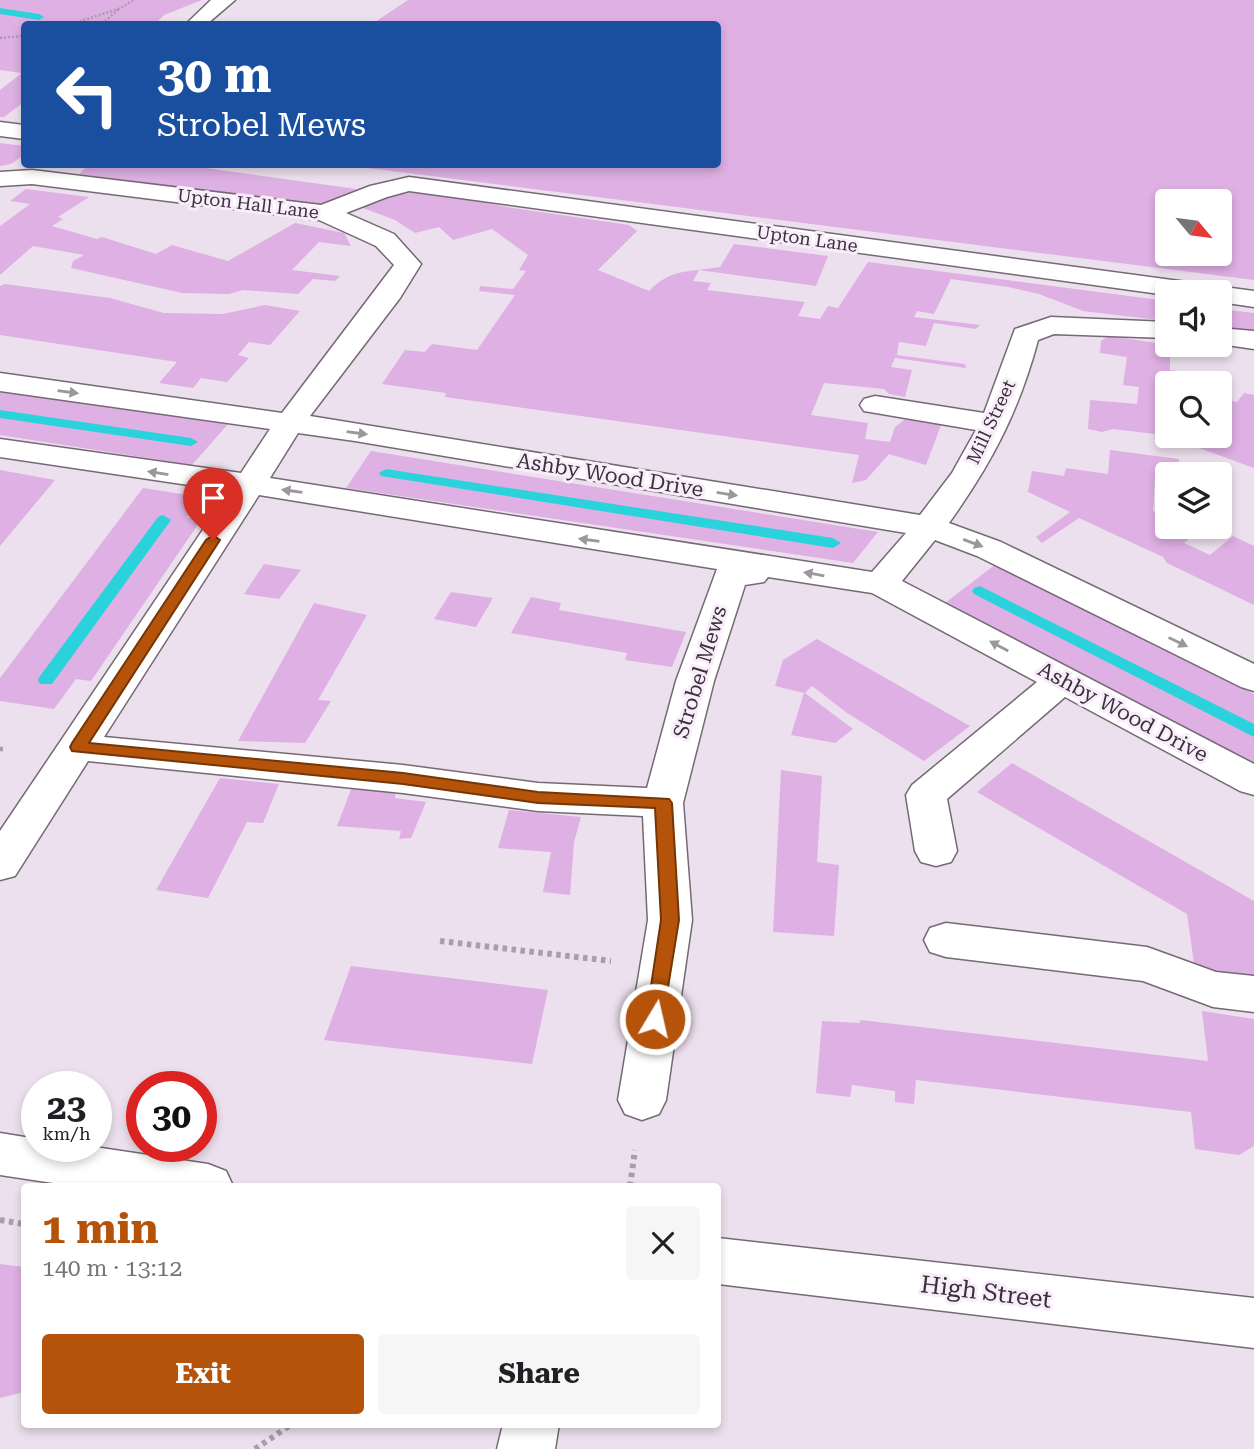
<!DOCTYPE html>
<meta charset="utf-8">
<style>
:root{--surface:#fff;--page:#f6f6f6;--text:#202124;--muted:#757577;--accent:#b45309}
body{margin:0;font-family:"Roboto Serif",serif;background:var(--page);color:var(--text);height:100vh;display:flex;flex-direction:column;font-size:26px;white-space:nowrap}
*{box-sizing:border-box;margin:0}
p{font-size:23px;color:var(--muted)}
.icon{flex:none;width:38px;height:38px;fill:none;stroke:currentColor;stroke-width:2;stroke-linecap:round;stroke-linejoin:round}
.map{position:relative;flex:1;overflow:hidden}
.panel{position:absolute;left:21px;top:1183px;width:700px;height:245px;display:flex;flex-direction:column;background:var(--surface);border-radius:7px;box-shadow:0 4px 10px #0003}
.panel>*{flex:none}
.banner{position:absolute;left:21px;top:21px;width:700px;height:147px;border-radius:7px;box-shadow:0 4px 10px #0003;background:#1a4fa0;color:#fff;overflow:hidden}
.needle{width:46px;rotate:119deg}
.tools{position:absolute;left:1155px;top:189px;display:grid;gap:14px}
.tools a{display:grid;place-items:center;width:77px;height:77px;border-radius:7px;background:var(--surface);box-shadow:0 4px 10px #0003;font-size:35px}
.speed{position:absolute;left:21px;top:1071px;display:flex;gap:14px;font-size:35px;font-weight:700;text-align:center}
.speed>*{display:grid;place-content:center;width:91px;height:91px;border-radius:50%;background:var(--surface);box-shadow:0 4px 10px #0003;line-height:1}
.speed small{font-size:18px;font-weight:400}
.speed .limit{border:10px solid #d22;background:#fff;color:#111}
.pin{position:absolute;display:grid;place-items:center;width:60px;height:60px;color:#fff;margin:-72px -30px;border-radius:50% 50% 50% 0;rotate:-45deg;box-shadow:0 0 7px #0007}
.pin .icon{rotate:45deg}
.me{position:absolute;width:77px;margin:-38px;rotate:9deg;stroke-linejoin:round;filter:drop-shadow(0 0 5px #0008)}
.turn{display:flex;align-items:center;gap:24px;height:147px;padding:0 21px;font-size:32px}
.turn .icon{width:91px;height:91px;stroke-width:2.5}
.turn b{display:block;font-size:49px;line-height:60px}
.round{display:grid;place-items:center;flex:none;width:74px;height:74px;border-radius:7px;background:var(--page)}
.headline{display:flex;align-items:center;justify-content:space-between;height:119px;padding:0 21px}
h1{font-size:42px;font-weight:700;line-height:52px;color:var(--accent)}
.button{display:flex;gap:14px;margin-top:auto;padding:14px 21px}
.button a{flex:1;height:80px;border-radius:7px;background:var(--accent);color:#fff;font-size:28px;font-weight:700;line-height:80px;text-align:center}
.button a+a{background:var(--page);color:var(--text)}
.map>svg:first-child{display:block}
.green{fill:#deb0e3;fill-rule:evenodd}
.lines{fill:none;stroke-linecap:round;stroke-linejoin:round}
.stream{fill:#2ad3db;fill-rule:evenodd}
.minor-casing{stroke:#746975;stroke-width:3}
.path-far2{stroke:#a89ea9;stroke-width:2.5;stroke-dasharray:2 2;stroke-linecap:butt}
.path-far1{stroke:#a89ea9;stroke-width:4.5;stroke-dasharray:3.5 3.5;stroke-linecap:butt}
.path{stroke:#a89ea9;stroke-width:6;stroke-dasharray:4.5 4.5;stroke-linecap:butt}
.minor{fill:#fff;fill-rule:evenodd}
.oneway{fill:#9b989c}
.route{fill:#b45309;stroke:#753606;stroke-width:2}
.labels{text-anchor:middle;stroke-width:6;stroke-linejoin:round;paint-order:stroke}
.far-street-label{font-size:18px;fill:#373238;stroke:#faedfb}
.street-label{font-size:21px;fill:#373238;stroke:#faedfb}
.near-street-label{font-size:24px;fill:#373238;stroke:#faedfb}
</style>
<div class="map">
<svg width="1254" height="1449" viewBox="0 0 1254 1449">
<rect width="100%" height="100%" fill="#ede0ee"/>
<!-- green -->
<path class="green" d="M0,0H202L164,15L155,24H24V102L4,117H0V90L22,73L0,70Z
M408,0H1254V280L344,165L718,164V24H372ZM1220,201V254H1167V201Z
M0,143L24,146V155L11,164L0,166Z
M177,164L356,189L342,198L319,205L79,174L88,165Z
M26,189L89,197L58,217L63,219L52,226L97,239L102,237L156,254L172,245L228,261L295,223L344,233L351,246L319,242L292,270L340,276L335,281L313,279L298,294L243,290L229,294L182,293L71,268L73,261L84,255L33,246L0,275V226L30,204L10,201Z
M412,193L443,194L507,207L629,225L637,231L598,270L649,291C671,268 691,272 720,267L734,244L828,256L816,286L699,270L693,281L711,283L707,290L805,302L798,316L820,319L828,306L838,308L868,262L1167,301V321L1083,311L1039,294L1008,287L951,279L934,314L917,311L914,317L980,325L976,329L934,323L926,346L899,342L897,355L965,364L966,368L895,358L891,367L912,370L905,397L889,394L884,389L824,383L811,415L868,423L865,439L890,442L895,427L905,419L941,425L926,465L889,454L866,480L852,483L859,455L445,397L446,393L382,384L405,350L425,352L432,344L477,350L515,295L479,291L480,286L513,289L526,271L519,270L528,255L492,229L453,240L439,227L415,233L395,220L363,208V204L379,196Z
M5,284L110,298L164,313L223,314L265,305L300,311L270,345L249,342L238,355L249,358L227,382L201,378L193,388L159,383L177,362L0,335V286Z
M1220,309L1254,313V331L1220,327Z
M1109,336L1170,345V370L1184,372L1177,383H1167V436H1220V398L1237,402L1244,393L1254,395V468L1163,435L1113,429L1102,432L1088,429L1090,400L1137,404L1139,387L1123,385L1127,357L1100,353L1101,341Z
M0,390L228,424L192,465L0,435Z
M1110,450L1179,459V474H1167V479L1155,477L1153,511L1167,514V527H1203L1184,543L1210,555L1233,536L1254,546V605L1167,563L1163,557L1079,518L1042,543L1036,537L1070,512L1028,492L1032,471L1064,476L1066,468L1108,474Z
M371,451L878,532L853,563L346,488Z
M0,470L55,480L0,546Z
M143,488L201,497L187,517L201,520L91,681L76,679L54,709L0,701V678Z
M264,564L301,570L279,599L244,594Z
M996,564L1254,694V766L945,603Z
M451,592L493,598L476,627L434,619Z
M531,597L561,603L559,610L686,632L672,667L625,660L627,653L511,633Z
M314,603L367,615L318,700L331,701L305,743L238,741Z
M817,639L970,726L924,761L847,713L812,686L805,693L853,729L835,743L791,735L804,693L775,686L783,660Z
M1012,763L1254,901V976L1195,970L1187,914L977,792Z
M781,770L822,776L817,862L839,865L834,936L773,932Z
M220,778L279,784L263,823L247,822L208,898L156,890Z
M352,787L396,792L395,798L426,802L411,838L399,839L401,831L337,826Z
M509,810L581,817L574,842L570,895L543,892L551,852L498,848Z
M351,966L548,990L532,1064L324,1040Z
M1202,1011L1254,1019V1146L1239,1155L1195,1149L1191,1112L916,1080L914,1104L895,1102V1091L852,1085L850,1097L816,1093L822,1021L859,1023L861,1020L1208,1061Z
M0,1264L24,1267V1392L0,1398Z"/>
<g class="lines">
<!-- stream -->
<path class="stream" d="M0,8L39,14L44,17L39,20L0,14Z
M0,410L191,438L198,442L191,446L0,418Z
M386,469L833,538L841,543L833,548L381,476L379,473Z
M163,515L171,520L52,684H40L38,680L40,676L158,517Z
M980,586L1254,724V737L974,594L972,591L974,588Z"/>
<!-- minor casing -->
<g class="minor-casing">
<path id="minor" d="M211,0H235L207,24H186Z
M0,122L24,125V139L0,136Z
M32,170L321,205L370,186L409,177L1254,291V307L1220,302V292H1167V295L409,191L387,197L346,213L394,234L421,264L400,298L310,416L920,515L952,473L976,430L864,411L860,405L864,399L875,396L984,413L1015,329L1051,317L1167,322V338L1054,334L1038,340C1019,411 992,463 949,523L1001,542L1254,664V691L1241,687L977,556L935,540L902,581L1254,764V795L1240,791L1065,697L947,799L957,851L951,862L936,866L921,862L915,851L906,795L912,785L1037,682L872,593L768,577L764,582L745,585L714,681L683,803L692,920L666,1100L659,1114L642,1120L625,1114L618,1100L648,920L643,816L538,811L403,793L88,761L15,876L0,880V831L229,491L0,457V439L241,473L270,429L0,391V373L282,413L394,265L376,246L319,220L32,184L0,186V172ZM298,433L355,441L906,533L872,572L270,478ZM259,495L717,569L676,681L647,788L538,783L403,765L104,737Z
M1220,328L1254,331V349L1220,344Z
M946,923L1147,947L1216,972L1254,976V1012L1213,1007L1143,981L946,957L930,952L924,940L930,928Z
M0,1133L37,1139V1146H88L208,1164L226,1171L233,1186H73L0,1175Z
M718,1238L1254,1298V1348L718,1284Z
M503,1424H559L555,1449H497Z"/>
</g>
<!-- path-far2 -->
<path class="path-far2" d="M72,24L121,8L133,0
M102,24L120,8
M0,38L24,36"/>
<!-- path-far1 -->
<path class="path-far1" d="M0,749H3"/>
<!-- path -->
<path class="path" d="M440,941L611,961
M630,1186L635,1150
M0,1220L24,1224
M255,1449L292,1424"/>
<!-- minor -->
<use href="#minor" class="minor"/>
</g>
<!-- one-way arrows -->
<defs><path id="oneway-solid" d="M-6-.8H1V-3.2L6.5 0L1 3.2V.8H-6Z" transform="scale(1.75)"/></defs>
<g class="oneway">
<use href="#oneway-solid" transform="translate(68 392) rotate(8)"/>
<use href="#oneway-solid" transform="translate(357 433) rotate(8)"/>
<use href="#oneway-solid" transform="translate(158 473) rotate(-171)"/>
<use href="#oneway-solid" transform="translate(292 491) rotate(-172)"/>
<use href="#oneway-solid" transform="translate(727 494) rotate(9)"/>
<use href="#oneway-solid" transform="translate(589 540) rotate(-172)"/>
<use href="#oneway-solid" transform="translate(973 543) rotate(20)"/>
<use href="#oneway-solid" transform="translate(814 574) rotate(-170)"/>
<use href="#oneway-solid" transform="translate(1178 642) rotate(26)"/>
<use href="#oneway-solid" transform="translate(999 646) rotate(-152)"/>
</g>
<!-- route -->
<path class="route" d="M213,535L220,540L89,743L403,773L538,792L669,799L672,803L679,920L662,1024L655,1027L648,1024L646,1019L661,920L655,808L538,803L403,784L72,751L70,747L72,743L206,540Z"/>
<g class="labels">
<!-- far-street labels -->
<g class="far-street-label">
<text transform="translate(248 204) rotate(7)" y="6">Upton Hall Lane</text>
<text transform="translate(807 239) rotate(8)" y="6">Upton Lane</text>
<text transform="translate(991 422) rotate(-65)" y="6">Mill Street</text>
</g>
<!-- street labels -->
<g class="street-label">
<text transform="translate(610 475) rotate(9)" y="7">Ashby Wood Drive</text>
<text transform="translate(700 672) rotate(-73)" y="7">Strobel Mews</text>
<text transform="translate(1123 712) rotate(28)" y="7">Ashby Wood Drive</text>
</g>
<!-- near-street labels -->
<g class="near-street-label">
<text transform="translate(986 1292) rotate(7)" y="8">High Street</text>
</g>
</g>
</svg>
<div class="tools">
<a><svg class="needle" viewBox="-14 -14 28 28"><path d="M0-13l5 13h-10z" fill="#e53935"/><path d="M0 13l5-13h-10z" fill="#757577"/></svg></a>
<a><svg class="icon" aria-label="sound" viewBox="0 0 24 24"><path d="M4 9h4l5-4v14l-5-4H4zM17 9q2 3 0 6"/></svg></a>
<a><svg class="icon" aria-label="search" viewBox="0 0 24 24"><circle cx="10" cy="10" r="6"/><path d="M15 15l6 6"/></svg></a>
<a><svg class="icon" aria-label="layers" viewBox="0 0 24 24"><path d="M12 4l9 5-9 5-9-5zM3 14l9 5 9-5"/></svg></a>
</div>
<div class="speed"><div>23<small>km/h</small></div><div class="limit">30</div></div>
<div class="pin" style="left:213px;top:540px;background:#d93025"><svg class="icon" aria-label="arrive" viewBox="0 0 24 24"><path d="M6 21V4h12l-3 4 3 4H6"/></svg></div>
<svg class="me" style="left:655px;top:1019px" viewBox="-20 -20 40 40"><circle r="17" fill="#b45309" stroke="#fff" stroke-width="3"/><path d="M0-11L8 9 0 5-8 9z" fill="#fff"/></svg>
<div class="banner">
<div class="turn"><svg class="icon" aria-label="left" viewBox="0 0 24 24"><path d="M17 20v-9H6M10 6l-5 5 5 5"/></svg><div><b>30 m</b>Strobel Mews</div></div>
</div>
<section class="panel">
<div class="headline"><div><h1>1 min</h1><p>140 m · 13:12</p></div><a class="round"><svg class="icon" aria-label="close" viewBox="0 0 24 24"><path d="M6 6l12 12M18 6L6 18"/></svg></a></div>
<div class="button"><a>Exit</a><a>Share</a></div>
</section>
</div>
